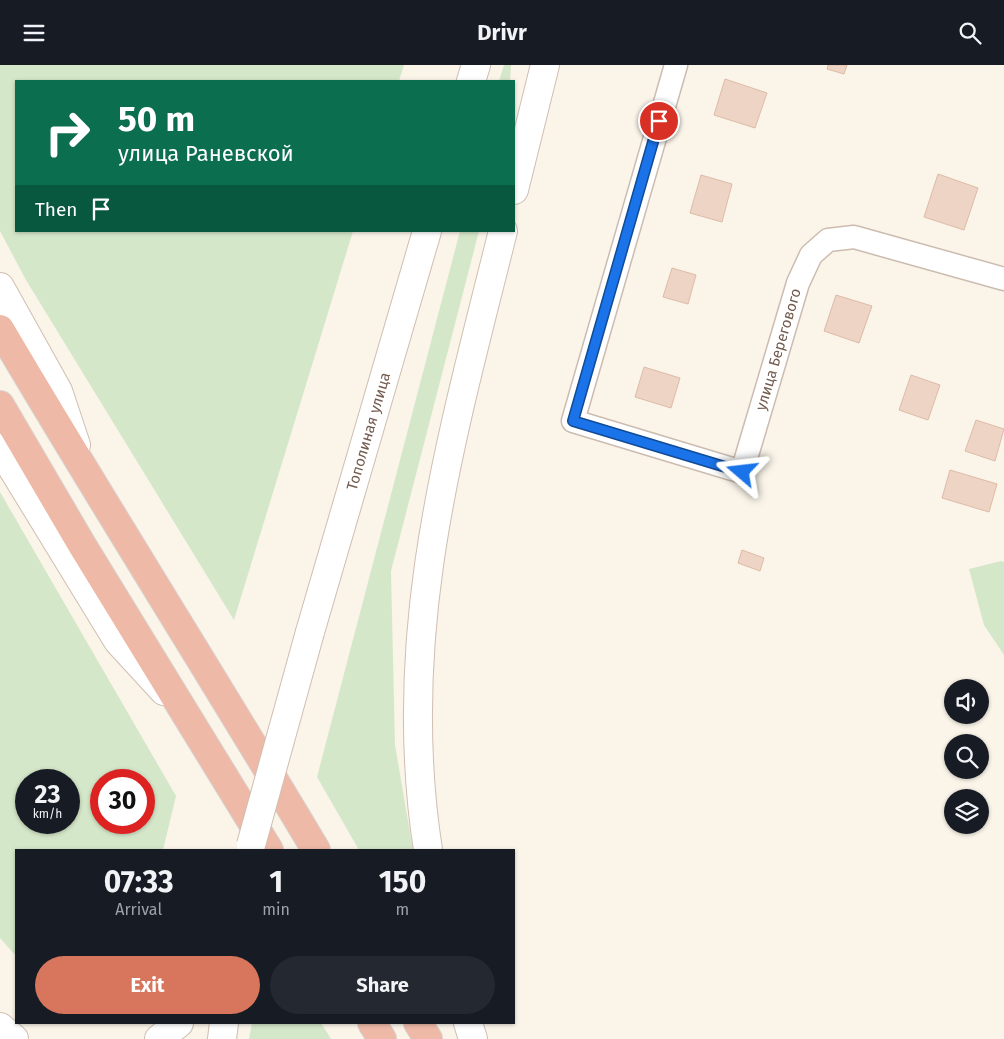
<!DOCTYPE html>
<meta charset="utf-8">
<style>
:root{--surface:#171b24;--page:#242831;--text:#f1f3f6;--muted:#9ea1a6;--accent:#d7765c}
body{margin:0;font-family:"Fira Sans",sans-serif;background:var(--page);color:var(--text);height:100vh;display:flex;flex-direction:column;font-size:19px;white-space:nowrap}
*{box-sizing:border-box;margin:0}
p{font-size:16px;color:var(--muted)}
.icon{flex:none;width:28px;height:28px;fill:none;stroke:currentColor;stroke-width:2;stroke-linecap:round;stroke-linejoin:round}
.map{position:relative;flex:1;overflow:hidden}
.sheet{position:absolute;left:15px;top:784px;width:500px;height:175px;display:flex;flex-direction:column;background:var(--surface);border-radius:0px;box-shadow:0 1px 4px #0004}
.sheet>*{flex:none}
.guide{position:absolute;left:15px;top:15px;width:500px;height:152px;border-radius:0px;box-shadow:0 1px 4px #0004;background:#0b6e4f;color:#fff;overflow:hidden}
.buttons{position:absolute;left:944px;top:614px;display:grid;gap:10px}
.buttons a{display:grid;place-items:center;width:45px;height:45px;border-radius:50%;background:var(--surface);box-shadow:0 1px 4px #0004;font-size:25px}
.speed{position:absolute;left:15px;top:704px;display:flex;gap:10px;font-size:25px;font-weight:700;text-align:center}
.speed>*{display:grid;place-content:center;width:65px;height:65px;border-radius:50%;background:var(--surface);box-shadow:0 1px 4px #0004;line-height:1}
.speed small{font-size:12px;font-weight:400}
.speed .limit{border:8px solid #d22;background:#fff;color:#111}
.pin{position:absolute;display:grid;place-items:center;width:42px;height:42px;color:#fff;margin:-21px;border:2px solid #fff;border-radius:50%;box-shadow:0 1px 5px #0007}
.me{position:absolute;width:55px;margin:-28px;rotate:287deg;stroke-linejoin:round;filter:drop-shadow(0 0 4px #0008)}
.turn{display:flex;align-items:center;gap:18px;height:105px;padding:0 20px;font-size:22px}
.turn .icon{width:65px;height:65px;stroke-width:2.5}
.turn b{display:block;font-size:35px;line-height:42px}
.then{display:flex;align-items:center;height:48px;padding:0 20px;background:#0003;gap:10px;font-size:19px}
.eta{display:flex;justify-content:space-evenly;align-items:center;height:85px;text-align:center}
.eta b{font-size:30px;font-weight:700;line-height:35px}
.cta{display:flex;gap:10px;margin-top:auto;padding:10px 20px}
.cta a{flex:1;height:58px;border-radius:30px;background:var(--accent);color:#fff;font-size:20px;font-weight:700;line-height:58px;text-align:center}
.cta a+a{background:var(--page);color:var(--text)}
header{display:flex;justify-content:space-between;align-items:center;height:65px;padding:0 20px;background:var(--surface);font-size:22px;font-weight:700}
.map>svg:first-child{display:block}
.green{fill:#d5e7c9;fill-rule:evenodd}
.building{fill:#edd4c4;stroke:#debba6}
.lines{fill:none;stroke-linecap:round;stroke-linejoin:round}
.street-casing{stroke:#ccbcb0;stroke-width:25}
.secondary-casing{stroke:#d0beb1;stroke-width:30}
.highway-casing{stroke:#d8d1ce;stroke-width:30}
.street{stroke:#fff;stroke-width:22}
.secondary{stroke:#fff;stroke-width:28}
.highway{stroke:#eeb9a7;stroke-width:28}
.secondary-bridge-casing{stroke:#d0beb1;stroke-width:30;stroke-linecap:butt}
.secondary-bridge{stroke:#fff;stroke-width:28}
.route-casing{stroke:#114b97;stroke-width:12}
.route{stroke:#1a73e8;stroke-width:9}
.labels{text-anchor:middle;stroke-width:4;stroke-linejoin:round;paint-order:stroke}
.street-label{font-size:15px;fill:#735c4f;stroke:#fdf8f0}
</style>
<header><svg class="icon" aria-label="menu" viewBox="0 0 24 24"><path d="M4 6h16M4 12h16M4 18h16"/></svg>Drivr<svg class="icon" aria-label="search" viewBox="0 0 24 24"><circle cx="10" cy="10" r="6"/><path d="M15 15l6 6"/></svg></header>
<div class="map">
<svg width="1004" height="974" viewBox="0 0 1004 974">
<rect width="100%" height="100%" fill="#faf4e9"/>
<!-- green -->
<path class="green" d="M0,0H404L399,16H16V166H353L234,555L26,215L0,166Z
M504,0H511L510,16H499Z
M460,166H479L391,506L395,680L413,785H359L317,712Z
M0,427L176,731L163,785H16V891L0,873ZM26,715H69V758H26ZM101,715H144V758H101Z
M1001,496L1004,497V590L984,560L969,504Z
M252,958H321L331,974H249Z"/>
<!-- building -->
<path class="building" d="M828,0H847L844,9L827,4Z
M725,14L767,28L755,63L714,50Z
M938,109L978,123L964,165L924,152Z
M701,110L732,119L722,157L690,148Z
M672,203L696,210L688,239L663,232Z
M836,230L872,241L859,278L824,266Z
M644,302L680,313L671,343L635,332Z
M911,310L940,320L928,355L899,345Z
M976,355L1004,364L995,396L965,386Z
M950,405L997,419L989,447L942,433Z
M742,485L764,493L760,506L738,498Z"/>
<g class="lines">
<!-- street casing -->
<g class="street-casing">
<g id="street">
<path id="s1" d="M676,0L573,356L742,407L798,218L811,190L828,175L854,172L1004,214"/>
</g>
</g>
<!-- secondary casing -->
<g class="secondary-casing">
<g id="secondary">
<path d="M471,16L476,0"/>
<path d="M514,125L545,0"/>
<path d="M0,222L58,326L76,380"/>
<path d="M0,383L118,576L164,626"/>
<path id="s2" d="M310,567L427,166"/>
<path d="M428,785C394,567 451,375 503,166"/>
<path d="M468,958L473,974"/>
<path d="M0,962L14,974"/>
<path d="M159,974L179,958"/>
<path d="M222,974L224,958"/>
</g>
</g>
<!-- highway casing -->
<g class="highway-casing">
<path id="highway" d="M0,264C103,439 212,610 316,785
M0,340L82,480L269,785
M372,958L382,974
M418,958L428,974"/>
</g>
<!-- street -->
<use href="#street" class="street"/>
<!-- secondary -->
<use href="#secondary" class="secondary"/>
<!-- highway -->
<use href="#highway" class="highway"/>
<!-- secondary-bridge casing -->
<g class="secondary-bridge-casing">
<path id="secondary-bridge" d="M251,780L310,567"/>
</g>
<!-- secondary-bridge -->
<use href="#secondary-bridge" class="secondary-bridge"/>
</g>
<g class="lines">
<!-- route casing -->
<g class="route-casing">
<path id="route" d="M659,56L573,356L742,407"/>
</g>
<!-- route -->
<use href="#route" class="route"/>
</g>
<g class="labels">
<!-- street labels -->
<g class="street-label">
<text dy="5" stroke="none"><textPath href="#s1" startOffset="675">улица Берегового</textPath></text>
<text dy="5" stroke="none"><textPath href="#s2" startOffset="209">Тополиная улица</textPath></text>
</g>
</g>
</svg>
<div class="buttons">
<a><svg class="icon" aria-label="sound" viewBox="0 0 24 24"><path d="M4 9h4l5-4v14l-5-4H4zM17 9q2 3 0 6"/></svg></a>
<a><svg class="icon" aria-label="search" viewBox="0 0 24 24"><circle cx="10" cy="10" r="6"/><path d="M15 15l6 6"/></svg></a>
<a><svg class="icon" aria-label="layers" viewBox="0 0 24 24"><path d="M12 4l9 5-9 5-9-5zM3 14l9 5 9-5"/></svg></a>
</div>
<div class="speed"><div>23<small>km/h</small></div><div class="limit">30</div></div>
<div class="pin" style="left:659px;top:56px;background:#d93025"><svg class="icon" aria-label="arrive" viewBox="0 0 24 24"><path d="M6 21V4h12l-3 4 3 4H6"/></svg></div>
<svg class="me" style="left:742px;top:407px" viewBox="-20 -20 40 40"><path d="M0-17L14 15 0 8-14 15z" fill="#1a73e8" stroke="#fff" stroke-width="4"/></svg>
<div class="guide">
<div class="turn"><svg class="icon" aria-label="right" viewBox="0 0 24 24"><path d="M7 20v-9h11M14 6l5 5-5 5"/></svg><div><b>50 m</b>улица Раневской</div></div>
<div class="then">Then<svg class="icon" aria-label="arrive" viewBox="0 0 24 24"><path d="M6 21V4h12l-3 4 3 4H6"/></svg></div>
</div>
<section class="sheet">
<div class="eta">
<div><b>07:33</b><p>Arrival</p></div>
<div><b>1</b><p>min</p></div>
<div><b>150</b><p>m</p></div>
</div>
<div class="cta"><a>Exit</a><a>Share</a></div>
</section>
</div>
